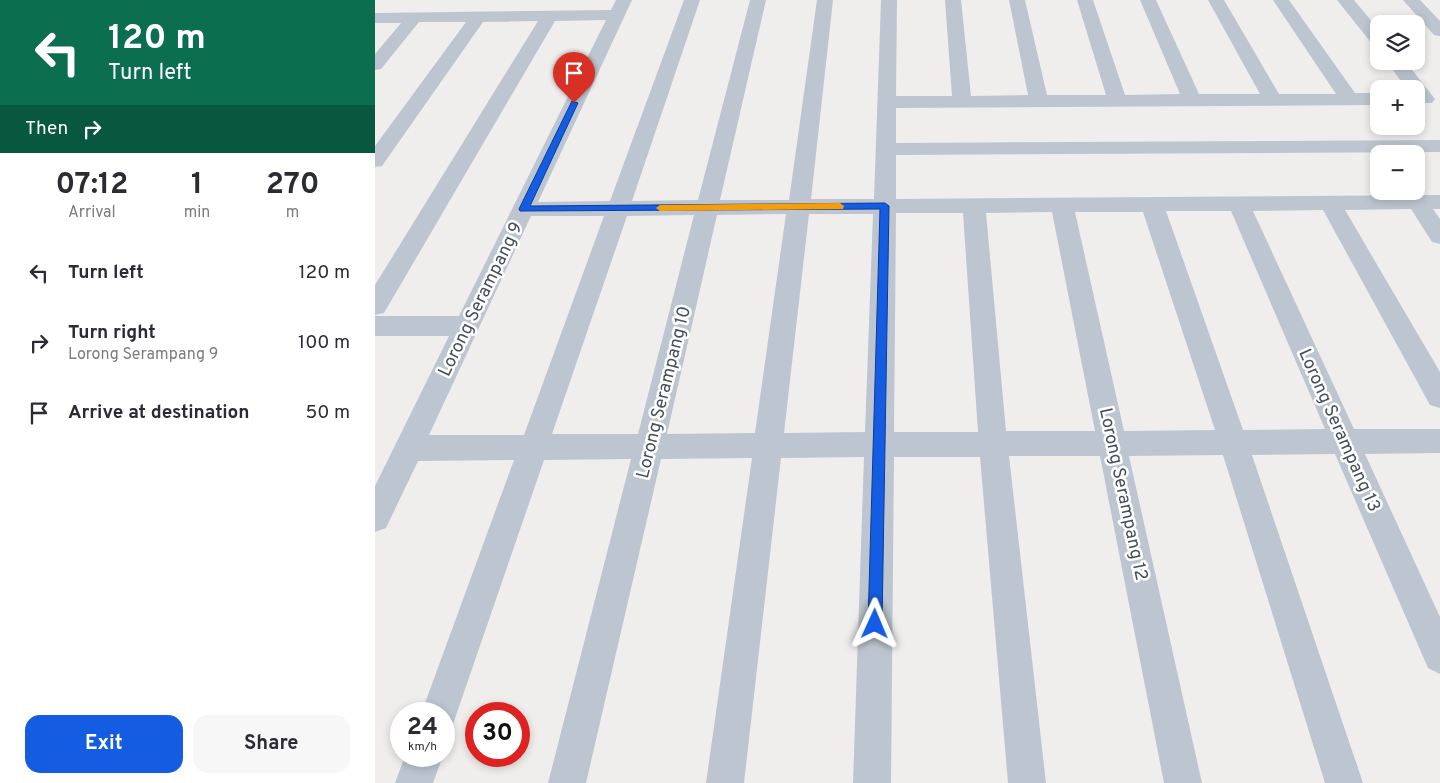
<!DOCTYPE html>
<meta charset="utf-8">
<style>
:root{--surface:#fff;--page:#f7f7f7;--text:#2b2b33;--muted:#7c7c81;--accent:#145de2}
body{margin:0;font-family:Overpass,sans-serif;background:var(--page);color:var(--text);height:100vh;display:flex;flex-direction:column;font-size:19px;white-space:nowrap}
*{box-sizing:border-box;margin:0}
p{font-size:16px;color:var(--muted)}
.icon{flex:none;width:28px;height:28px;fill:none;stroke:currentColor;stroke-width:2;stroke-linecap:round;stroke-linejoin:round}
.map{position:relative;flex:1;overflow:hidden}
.panel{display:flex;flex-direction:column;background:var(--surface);width:375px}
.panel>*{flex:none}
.top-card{background:#0b6e4f;color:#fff;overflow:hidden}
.controls{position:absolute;left:995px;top:15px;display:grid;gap:10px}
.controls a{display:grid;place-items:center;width:55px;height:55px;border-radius:10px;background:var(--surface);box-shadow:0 2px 8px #0003;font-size:25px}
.speed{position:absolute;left:15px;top:702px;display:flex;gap:10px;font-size:25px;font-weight:700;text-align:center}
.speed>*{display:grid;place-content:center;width:65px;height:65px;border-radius:50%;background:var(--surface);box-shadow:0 2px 8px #0003;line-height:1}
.speed small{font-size:12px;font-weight:400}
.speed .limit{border:8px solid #d22;background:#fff;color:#111}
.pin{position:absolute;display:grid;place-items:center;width:42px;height:42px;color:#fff;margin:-51px -21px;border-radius:50% 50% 50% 0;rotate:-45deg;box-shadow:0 0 5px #0007}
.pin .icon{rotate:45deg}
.me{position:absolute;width:55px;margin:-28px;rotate:1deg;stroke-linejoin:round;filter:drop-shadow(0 0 4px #0008)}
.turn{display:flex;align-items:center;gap:18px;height:105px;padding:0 25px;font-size:22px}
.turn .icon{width:65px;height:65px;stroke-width:2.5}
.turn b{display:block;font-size:35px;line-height:42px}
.then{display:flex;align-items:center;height:48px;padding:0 25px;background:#0003;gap:10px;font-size:19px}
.eta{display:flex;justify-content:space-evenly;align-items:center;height:85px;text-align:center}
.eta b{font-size:30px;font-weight:700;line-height:35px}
.primary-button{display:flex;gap:10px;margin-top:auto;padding:10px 25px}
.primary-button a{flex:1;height:58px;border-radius:15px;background:var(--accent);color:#fff;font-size:20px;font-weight:700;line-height:58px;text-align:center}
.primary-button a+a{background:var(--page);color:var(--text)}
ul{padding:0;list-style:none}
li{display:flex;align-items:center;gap:15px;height:70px;padding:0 25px}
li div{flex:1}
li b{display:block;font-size:19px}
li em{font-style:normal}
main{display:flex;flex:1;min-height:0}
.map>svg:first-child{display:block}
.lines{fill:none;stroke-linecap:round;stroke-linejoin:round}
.minor{fill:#bdc6d0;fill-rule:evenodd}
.route{fill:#145de2;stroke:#0d3c93}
.slow{fill:#f59e0b}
.labels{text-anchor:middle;stroke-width:5;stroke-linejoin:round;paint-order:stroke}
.street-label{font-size:18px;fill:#454f5b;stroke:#fff}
</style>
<main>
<section class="panel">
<div class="top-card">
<div class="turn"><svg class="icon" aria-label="left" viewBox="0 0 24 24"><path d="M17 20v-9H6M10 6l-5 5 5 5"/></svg><div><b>120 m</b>Turn left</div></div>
<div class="then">Then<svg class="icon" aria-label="right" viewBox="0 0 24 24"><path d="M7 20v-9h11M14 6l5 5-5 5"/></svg></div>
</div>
<div class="eta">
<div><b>07:12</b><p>Arrival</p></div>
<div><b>1</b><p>min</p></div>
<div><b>270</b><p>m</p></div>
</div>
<ul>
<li><svg class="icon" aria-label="left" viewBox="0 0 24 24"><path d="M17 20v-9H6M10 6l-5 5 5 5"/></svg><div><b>Turn left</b></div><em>120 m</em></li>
<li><svg class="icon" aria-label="right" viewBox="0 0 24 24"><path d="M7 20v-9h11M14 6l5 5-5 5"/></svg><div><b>Turn right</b><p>Lorong Serampang 9</p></div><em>100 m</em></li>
<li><svg class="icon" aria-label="arrive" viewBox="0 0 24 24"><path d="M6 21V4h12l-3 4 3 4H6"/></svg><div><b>Arrive at destination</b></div><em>50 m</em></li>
</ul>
<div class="primary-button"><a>Exit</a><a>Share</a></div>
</section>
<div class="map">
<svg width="1065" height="783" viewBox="0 0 1065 783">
<rect width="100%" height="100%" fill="#f0eded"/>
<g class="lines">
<!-- minor -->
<path class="minor" d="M241,0H257L163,202L235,201L309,0H325L257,201L323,200L375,0H391L345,200H414L442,0H458L436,199H499L506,0H522L521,96H577L570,0H586L596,96L653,95L634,0H650L672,95H731L702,0H718L750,95L805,94L765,0H781L824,94H885L833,0H849L904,94H961L898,0H914L980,93H1004V105L521,108V143L1065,140V152L521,155V199L1065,195V209H1058L1065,219V244L1057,242L1036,209L970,210L1065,372V408L1055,405L948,210L878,211L979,429H1065V453L990,454L1065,617V674L1053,668L960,454L877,455L988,783H950L848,455L754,456L827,783H789L725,456H634L671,783H633L605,457H519L516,783H478L489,457L406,458L369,783H331L377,458L286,459L211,783H173L256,459L169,460L77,727L69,730V714H46L139,460L43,461L11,528L0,532V486L74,336H0V316H84L231,20L180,21L9,313L0,315V285L163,21L108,22L7,166L0,167V146L91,22H44L6,69L0,70V54L26,23H0V13L236,10ZM791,211H856L950,429L868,430ZM677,212L720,431H631L611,213ZM700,212H768L840,430L749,431ZM521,213H588L603,432H519ZM411,214L380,433L292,434L342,215ZM434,214H498L490,432L409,433ZM319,215L263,434H177L252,216ZM156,216H229L149,435H54Z
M962,0H979L1004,30V46L998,45Z
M1028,0H1045L1065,21V36L1059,35Z
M1011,61H1030L1060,99L1057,103H1043L1041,89H1032Z
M30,756H68L58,783H20Z"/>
</g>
<!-- route -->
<path class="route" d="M197,101L203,103L155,206L510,203L514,206L507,624L505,629L500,631L495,629L493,624L505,209L145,211L144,209Z"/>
<!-- slow -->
<path class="slow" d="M465,203L469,206L468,209L285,211L281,208L285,205Z"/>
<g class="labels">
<!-- street labels -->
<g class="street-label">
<text transform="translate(105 299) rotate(-64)" y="6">Lorong Serampang 9</text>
<text transform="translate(288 392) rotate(-76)" y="6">Lorong Serampang 10</text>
<text transform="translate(965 430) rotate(66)" y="6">Lorong Serampang 13</text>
<text transform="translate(749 494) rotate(78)" y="6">Lorong Serampang 12</text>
</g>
</g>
</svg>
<div class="controls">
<a><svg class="icon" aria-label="layers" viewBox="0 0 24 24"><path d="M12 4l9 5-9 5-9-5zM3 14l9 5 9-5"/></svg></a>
<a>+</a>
<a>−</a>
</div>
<div class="speed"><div>24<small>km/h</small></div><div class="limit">30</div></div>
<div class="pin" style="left:199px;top:103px;background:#d93025"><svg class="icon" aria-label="arrive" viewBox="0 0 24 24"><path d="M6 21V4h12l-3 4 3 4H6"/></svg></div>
<svg class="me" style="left:500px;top:624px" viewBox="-20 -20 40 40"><path d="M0-17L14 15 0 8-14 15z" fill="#145de2" stroke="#fff" stroke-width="4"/></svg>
</div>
</main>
